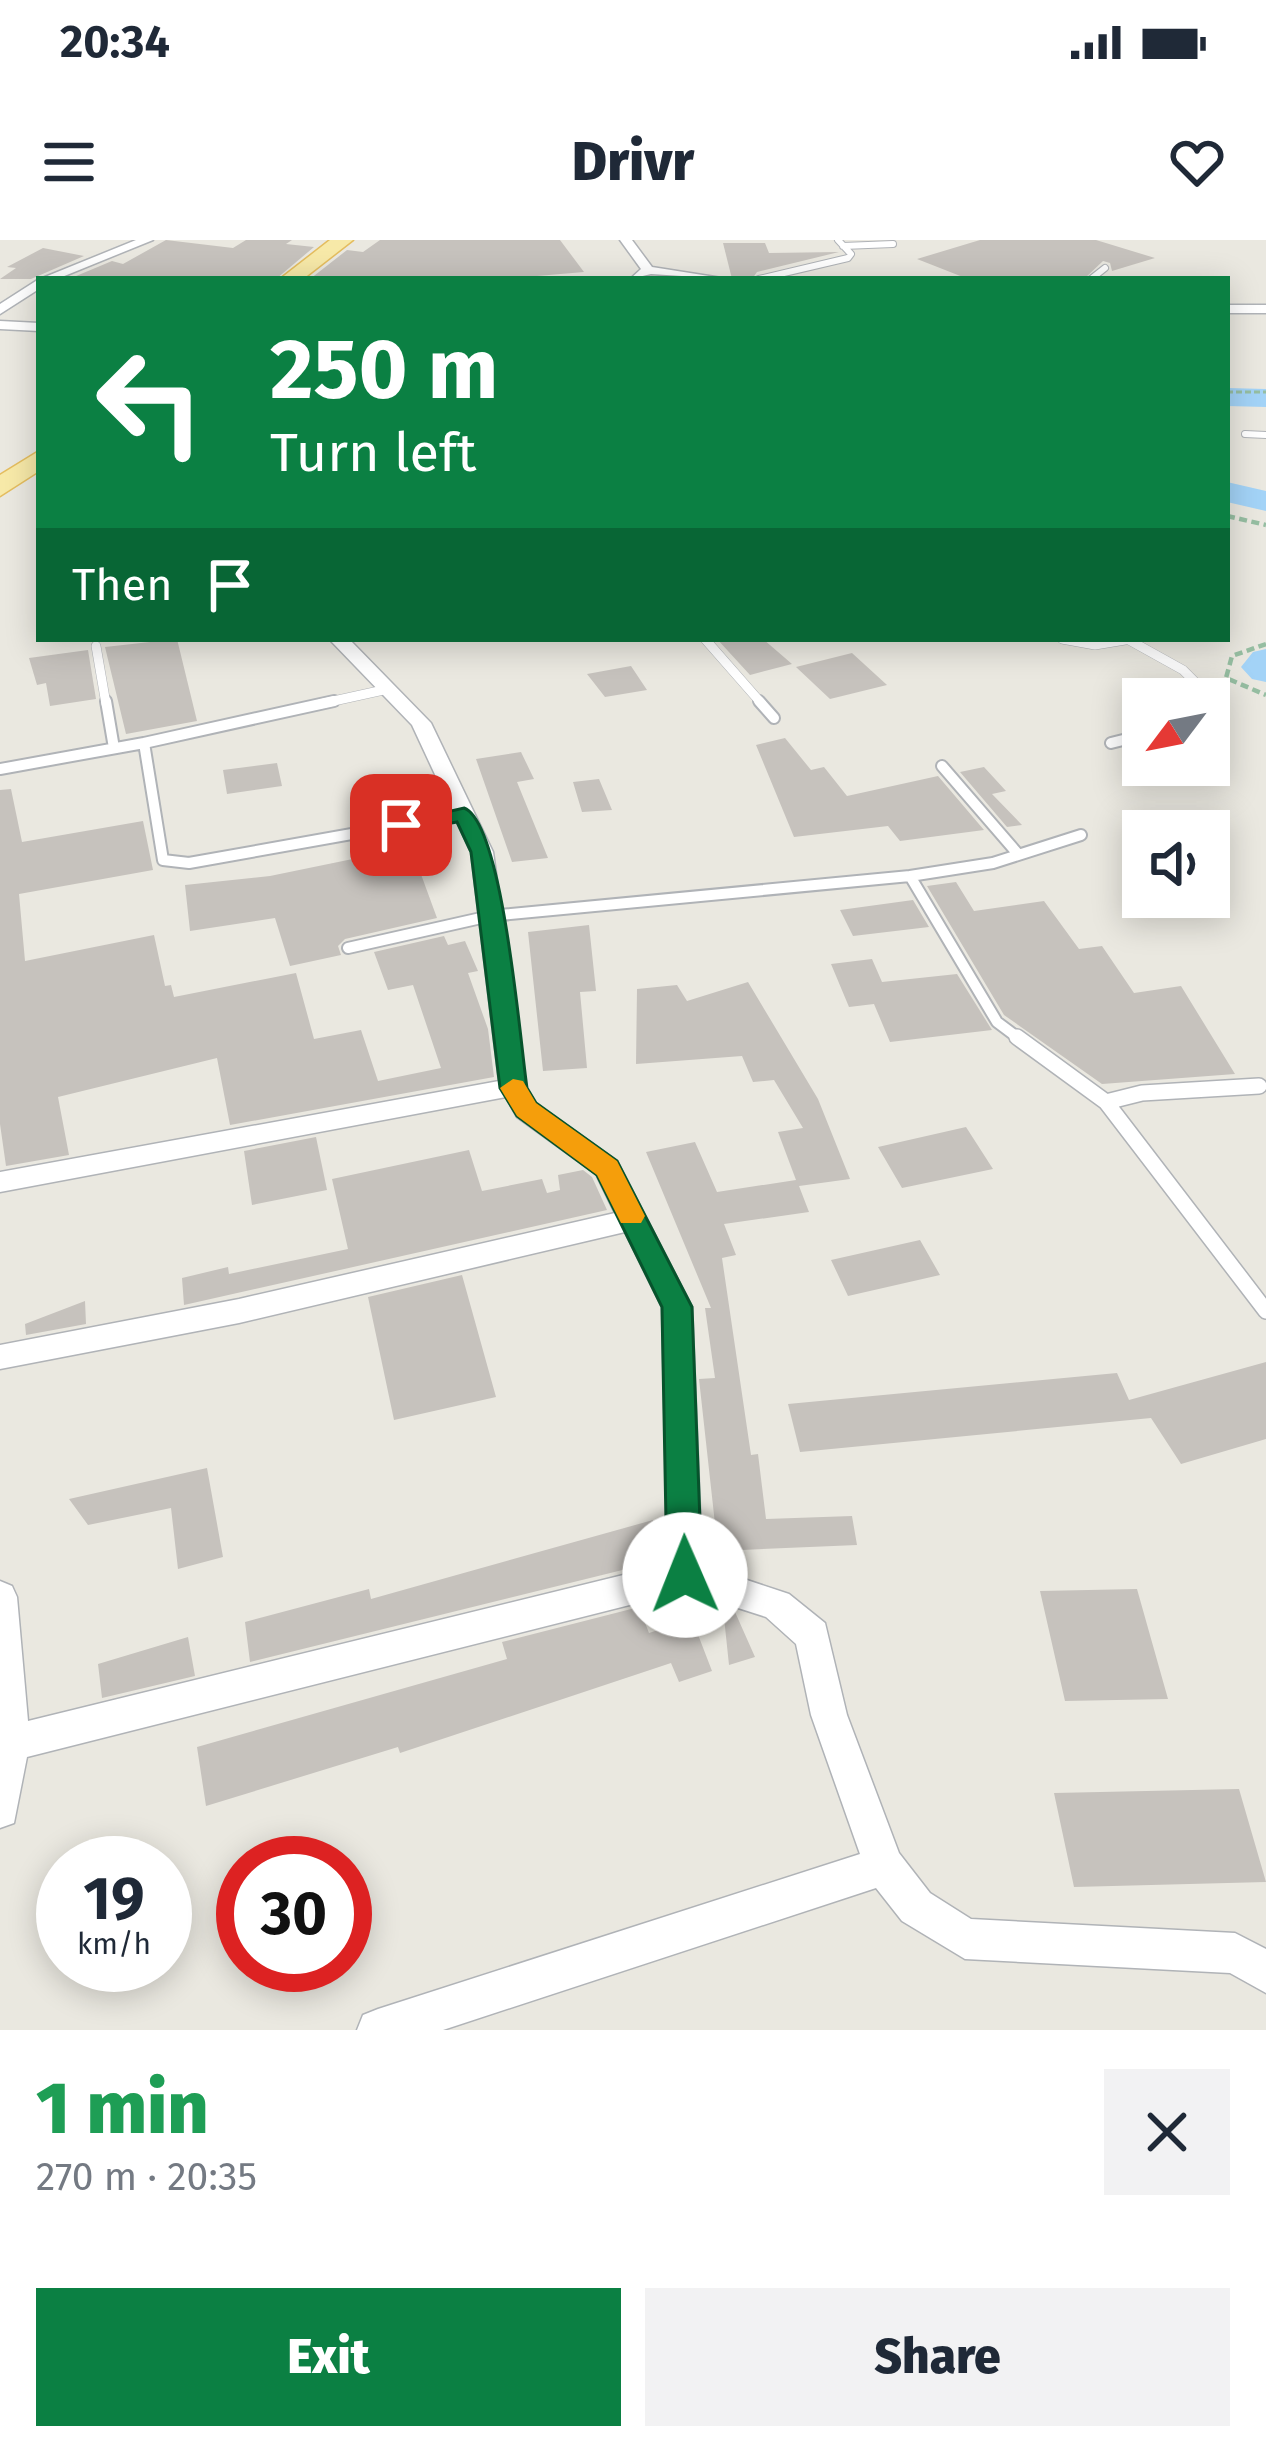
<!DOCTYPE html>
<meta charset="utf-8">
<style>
:root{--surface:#fff;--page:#f2f2f3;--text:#1f2937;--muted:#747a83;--accent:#0b8043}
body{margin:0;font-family:"Fira Sans",sans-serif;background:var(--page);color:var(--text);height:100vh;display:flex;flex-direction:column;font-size:45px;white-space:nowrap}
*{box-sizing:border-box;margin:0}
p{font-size:39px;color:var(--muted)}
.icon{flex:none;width:66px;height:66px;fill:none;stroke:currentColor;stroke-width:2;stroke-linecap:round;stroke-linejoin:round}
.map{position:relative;height:1790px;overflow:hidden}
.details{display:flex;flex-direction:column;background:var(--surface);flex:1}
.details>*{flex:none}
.top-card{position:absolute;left:36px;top:36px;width:1194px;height:366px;border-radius:0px;box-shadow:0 6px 30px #0003;background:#0b8043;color:#fff;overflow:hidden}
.needle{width:78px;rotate:238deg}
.controls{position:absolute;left:1122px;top:438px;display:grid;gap:24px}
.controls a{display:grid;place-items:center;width:108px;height:108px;border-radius:0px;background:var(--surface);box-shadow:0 6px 30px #0003;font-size:60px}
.speed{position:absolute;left:36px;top:1596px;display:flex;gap:24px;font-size:60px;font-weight:700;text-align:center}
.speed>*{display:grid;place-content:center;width:156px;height:156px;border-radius:50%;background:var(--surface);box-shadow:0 6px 30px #0003;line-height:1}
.speed small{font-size:30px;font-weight:400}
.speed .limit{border:18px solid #d22;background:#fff;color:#111}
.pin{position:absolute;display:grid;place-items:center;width:102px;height:102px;color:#fff;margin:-51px;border-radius:24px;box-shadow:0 6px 18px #0006}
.me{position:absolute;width:132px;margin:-66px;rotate:359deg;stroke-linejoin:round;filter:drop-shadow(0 0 9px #0008)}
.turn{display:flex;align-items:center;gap:42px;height:252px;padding:0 36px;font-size:54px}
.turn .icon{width:156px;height:156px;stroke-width:2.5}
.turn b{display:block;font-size:84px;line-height:102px}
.then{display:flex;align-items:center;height:114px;padding:0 36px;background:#0003;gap:24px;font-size:45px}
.round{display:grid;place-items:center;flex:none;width:126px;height:126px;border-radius:0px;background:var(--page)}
.headline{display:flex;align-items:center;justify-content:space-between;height:204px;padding:0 36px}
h1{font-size:72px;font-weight:800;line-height:90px;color:#1e9e55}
.button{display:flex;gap:24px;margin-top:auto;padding:24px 36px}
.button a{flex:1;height:138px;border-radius:0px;background:var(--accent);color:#fff;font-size:48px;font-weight:800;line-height:138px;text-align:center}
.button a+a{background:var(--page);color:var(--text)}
.status{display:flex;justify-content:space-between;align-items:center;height:84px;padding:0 60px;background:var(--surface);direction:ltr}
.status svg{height:33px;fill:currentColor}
header{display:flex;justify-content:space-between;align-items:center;height:156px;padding:0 36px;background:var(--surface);font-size:54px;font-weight:800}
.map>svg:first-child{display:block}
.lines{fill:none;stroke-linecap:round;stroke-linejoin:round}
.river{fill:#a3d3f7;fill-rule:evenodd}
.building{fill:#c6c2bd}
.service-far3-casing{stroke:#b0b3b7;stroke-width:8}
.service-far2-casing{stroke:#b0b3b7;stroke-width:10}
.service-far1-casing{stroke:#b0b3b7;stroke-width:14}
.service-casing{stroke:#b0b3b7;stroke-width:18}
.minor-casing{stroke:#b0b3b7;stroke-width:3}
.primary-casing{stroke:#e4bd5f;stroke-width:3}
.path-far1{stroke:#96bea2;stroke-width:3;stroke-dasharray:6 3;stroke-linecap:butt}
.path{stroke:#96bea2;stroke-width:4.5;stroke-dasharray:8 4.5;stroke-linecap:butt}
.service-far3{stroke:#fff;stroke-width:6}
.service-far2{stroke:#fff;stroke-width:9}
.service-far1{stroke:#fff;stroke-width:10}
.service{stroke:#fff;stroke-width:15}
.minor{fill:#fff;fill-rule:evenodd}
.primary{fill:#f7e9a8;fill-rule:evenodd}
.route{fill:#0b8043;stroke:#07532c;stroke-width:3}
.slow{fill:#f59e0b}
</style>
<div class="status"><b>20:34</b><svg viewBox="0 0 49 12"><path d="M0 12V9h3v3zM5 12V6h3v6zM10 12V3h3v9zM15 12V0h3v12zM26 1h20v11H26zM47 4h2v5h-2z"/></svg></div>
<header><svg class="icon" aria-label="menu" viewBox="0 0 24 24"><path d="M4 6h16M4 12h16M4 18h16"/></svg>Drivr<svg class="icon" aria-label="heart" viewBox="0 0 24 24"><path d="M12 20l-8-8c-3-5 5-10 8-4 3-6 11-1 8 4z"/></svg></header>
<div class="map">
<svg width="1266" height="1790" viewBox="0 0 1266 1790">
<rect width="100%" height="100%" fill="#eae8e0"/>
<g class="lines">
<!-- river -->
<path class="river" d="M1227,148L1266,149V167L1227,166Z
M1227,242L1266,251V271L1227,262Z
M1266,409V442L1252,439L1241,427L1253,412Z"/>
</g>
<!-- building -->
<path class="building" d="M166,0L233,8L246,0H292L286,4L314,7L276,39H69L112,21L123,24Z
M380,0H560L584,32L503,39H310L347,10L363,12Z
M980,0H1096L1155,18L1112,31L1110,23L1103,21L1084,39H968L917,19Z
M723,3H765L769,13L839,12L757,32L752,39H732Z
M43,8L84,16L31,39H0L16,28L7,27Z
M177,399L197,481L126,494L105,407Z
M717,399H763L792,424L750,435Z
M88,410L96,459L50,466L46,443L37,445L29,418Z
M852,413L887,445L830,459L796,427Z
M631,426L647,450L605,457L587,434Z
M785,498L811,530L824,527L847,556L938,536L984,590L900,601L888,586L794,597L756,505Z
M521,512L534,539L517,542L548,618L512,622L476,519Z
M277,523L282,546L227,554L223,530Z
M984,527L1006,551L992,554L1022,585L1007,587L960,532Z
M599,539L612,570L582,572L573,542Z
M11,549L22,602L143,581L153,630L19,654L25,721L154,695L165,746L171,745L174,757L296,733L314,799L361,790L378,841L441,828L413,745L388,750L374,712L444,696L448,705L465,701L478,731L468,733L488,789L494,837L230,885L217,818L58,857L69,915L6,926L0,884V550Z
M411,607L437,678L345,699L338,706L341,715L290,726L275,678L190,691L185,645L270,636Z
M956,642L974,671L1044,661L1079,709L1102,706L1134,753L1181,746L1235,834L1102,844L1004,775L927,646Z
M913,660L929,687L853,696L840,670Z
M589,685L596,751L580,752L587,828L543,831L528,692Z
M872,719L882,742L957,734L992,790L890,802L874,764L849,767L831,724Z
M748,742L818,859L850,939L799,946L809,972L724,984L736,1015L722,1018L751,1215L758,1214L766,1279L852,1276L857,1305L718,1311L699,1139L715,1138L705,1068H711L646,912L695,902L717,952L796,940L778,892L803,888L774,840L753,842L742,816L636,824L637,749L677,745L687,761Z
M966,887L993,929L902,948L878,907Z
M316,897L327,950L252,965L244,911Z
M469,910L482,951L542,939L547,953L560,950L558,935L583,930L592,937L607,970L184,1065L182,1038L228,1027L229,1034L348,1009L332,939Z
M920,1000L940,1035L848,1056L831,1020Z
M462,1035L496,1157L394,1180L368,1057Z
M85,1061L86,1084L26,1095L25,1084Z
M1266,1122V1199L1181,1224L1151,1178L800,1212L788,1164L1117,1133L1129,1160Z
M207,1228L223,1317L178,1329L171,1268L88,1285L69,1259Z
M653,1280L663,1320L250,1422L245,1382L369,1349L371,1359Z
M1137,1349L1168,1459L1065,1461L1040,1351Z
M639,1367L649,1393L692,1379L712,1431L679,1442L671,1423L400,1513L398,1507L206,1566L197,1507L507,1419L502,1402Z
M723,1368L735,1372L755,1417L729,1425Z
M188,1397L195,1436L102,1458L98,1424Z
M1239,1549L1266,1642L1074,1647L1054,1553Z"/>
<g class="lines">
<!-- service-far3 casing -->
<g class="service-far3-casing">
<path id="service-far3" d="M843,6L893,4
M759,39L848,18L851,14L838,0
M1091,39L1105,28
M1245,194L1266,195"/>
</g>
<!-- service-far2 casing -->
<g class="service-far2-casing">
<path id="service-far2" d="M705,399L762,464
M1062,399L1095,405L1131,399
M1129,400L1183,430L1209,456L1206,459
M96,406L106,464
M320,464L388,449"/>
</g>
<!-- service-far1 casing -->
<g class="service-far1-casing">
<path id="service-far1" d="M106,461L114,508
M334,461L144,503L163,620L189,623L464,574
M759,461L774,478
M1111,503L1143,495
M942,526L1018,614
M0,529L144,503
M910,636L993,623L1081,595
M348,708L490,676L910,636L997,782L1021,800"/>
</g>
<!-- service casing -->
<g class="service-casing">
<path id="service" d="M1017,797L1106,862L1266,1071
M1106,862L1142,853L1259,846"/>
</g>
<!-- minor casing -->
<g class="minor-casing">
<path id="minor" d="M136,0H153L57,39H40Z
M620,0H632L652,27L728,39L651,34L630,39L641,29Z
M39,39V49L0,74V64Z
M1227,65H1266V73H1227Z
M0,81L39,83V91L0,89Z
M329,399H349L431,483L493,612L526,847L536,864L617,921L692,1067L702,1325L789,1354L825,1383L847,1475L899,1613L930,1653L971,1679L1235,1693L1266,1709V1753L1230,1733L965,1719L902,1681L876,1648L443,1790H357L363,1775L378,1769L860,1614L811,1475L796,1404L766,1377L685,1351L27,1517L14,1583L0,1588V1341L12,1346L17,1357L28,1481L668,1324L662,1067L625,992L239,1083L0,1129V1105L239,1059L615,973L596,934L517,877L506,857L0,952V932L499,841L471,612L412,485Z"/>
</g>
<!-- primary casing -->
<g class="primary-casing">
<path id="primary" d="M330,0H353L303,39H280Z
M39,211V231L0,256V235Z"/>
</g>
<!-- path-far1 -->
<path class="path-far1" d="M1227,152H1266"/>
<!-- path -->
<path class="path" d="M1227,276L1266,285
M1266,404L1232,416L1226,438L1266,455"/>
<!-- service-far3 -->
<use href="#service-far3" class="service-far3"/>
<!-- service-far2 -->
<use href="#service-far2" class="service-far2"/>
<!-- service-far1 -->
<use href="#service-far1" class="service-far1"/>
<!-- service -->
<use href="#service" class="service"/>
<!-- minor -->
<use href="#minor" class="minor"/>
<!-- primary -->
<use href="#primary" class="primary"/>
</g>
<!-- route -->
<path class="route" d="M464,568C503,582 520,801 527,848L536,863L617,921L692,1067L702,1335L697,1346L685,1351L672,1346L667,1335L662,1067L597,935L517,876L500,848L471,612L457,582L401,592L390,585Z"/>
<!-- slow -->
<path class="slow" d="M513,839L523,841L536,863L617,921L645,976L641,983H621L597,935L517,876L500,848Z"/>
</svg>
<div class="controls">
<a><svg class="needle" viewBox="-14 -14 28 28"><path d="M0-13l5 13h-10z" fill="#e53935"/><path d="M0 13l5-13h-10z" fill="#747a83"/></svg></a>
<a><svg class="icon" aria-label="sound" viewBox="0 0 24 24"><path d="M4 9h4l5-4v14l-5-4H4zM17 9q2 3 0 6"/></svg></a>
</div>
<div class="speed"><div>19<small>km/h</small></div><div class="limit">30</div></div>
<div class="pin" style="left:401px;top:585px;background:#d93025"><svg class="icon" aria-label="arrive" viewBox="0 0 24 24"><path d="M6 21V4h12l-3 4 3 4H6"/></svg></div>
<svg class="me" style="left:685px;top:1335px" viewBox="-20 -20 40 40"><circle r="19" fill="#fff"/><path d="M0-13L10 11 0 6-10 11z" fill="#0b8043"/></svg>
<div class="top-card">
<div class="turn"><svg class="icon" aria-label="left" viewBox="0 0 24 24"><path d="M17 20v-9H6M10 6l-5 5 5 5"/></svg><div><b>250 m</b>Turn left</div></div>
<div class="then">Then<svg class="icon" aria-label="arrive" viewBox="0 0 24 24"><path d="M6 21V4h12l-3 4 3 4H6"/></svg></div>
</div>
</div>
<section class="details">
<div class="headline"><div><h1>1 min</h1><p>270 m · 20:35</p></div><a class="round"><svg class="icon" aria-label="close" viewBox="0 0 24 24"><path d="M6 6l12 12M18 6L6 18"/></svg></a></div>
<div class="button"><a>Exit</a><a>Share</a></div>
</section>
